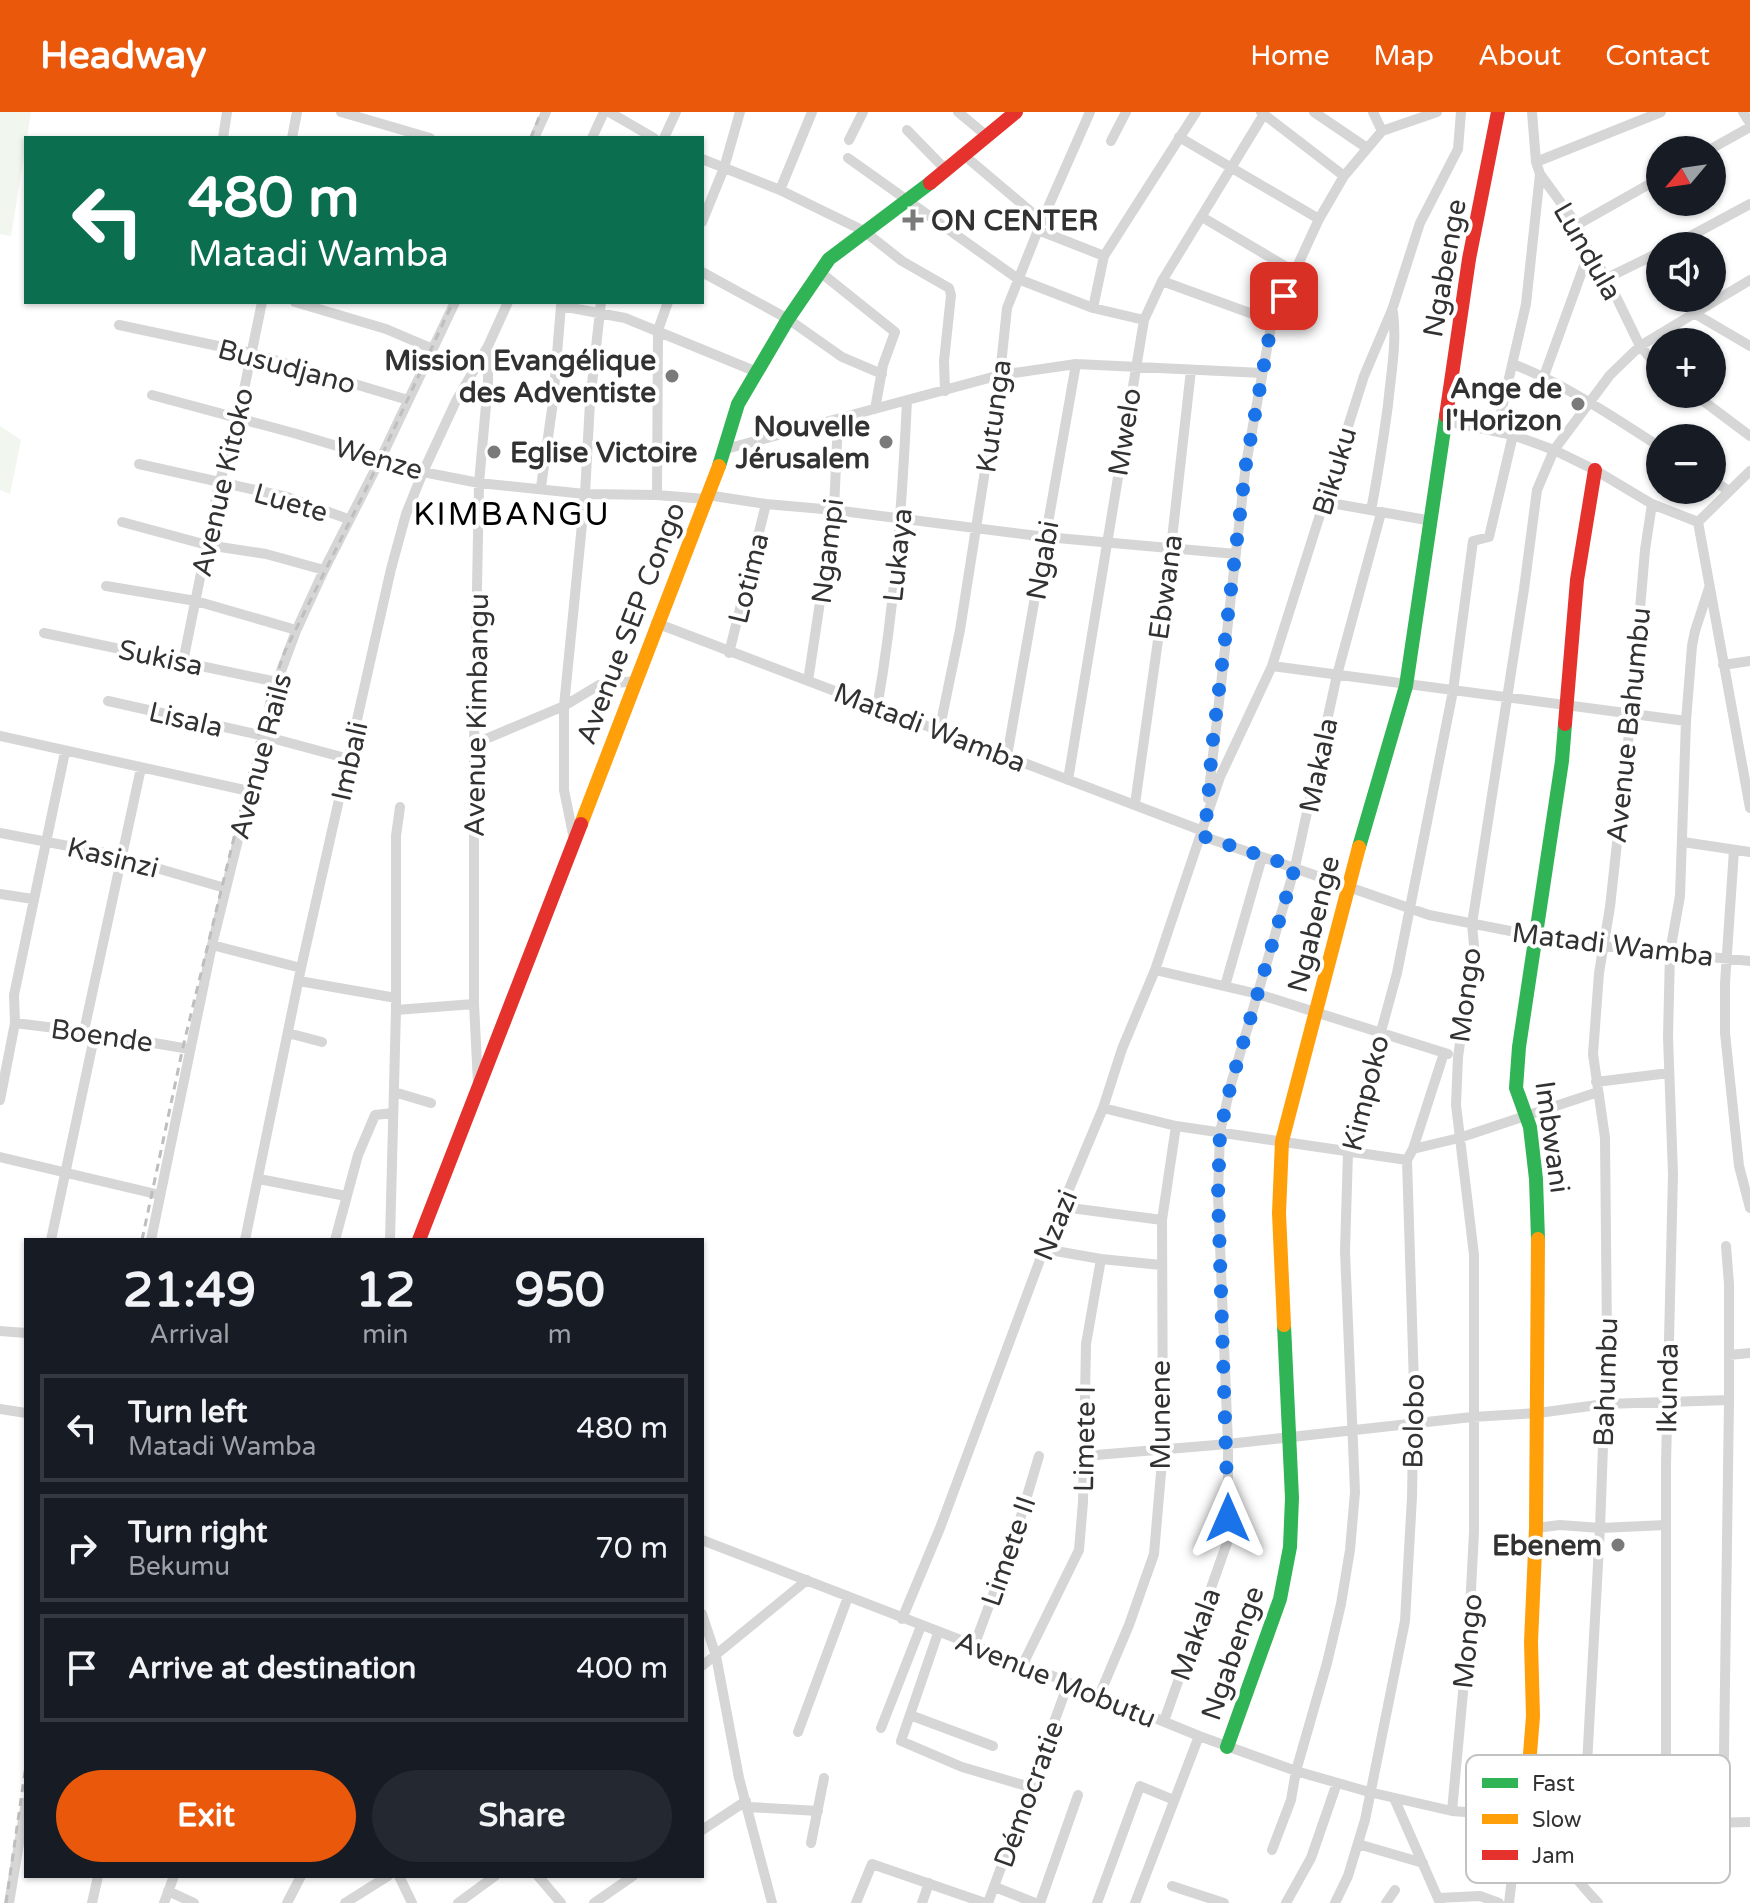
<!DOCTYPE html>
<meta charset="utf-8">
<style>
:root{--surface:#171b24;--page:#242831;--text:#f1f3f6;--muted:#9ea1a6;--line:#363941;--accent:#ea580c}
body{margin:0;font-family:"Varela Round",sans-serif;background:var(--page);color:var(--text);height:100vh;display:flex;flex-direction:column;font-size:30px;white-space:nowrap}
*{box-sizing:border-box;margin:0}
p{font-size:26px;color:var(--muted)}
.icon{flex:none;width:44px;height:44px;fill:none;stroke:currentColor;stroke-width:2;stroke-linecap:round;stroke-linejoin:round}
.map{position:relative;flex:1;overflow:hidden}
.drawer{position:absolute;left:24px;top:1126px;width:680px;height:640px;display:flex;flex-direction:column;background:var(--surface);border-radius:0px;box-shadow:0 2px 6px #0004}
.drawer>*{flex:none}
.banner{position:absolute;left:24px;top:24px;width:680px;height:168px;border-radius:0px;box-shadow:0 2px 6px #0004;background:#0b6e4f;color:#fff;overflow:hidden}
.needle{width:52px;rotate:241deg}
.controls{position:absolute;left:1646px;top:24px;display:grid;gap:16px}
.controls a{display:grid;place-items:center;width:80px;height:80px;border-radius:50%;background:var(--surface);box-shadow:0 2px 6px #0004;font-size:40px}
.pin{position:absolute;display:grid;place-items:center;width:68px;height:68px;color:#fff;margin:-34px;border-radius:16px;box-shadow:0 4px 12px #0006}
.me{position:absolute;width:88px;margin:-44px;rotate:0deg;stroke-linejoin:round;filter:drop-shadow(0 0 6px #0008)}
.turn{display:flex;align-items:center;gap:28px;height:168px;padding:0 32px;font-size:36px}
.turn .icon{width:104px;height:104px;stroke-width:2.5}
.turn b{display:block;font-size:56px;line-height:68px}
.eta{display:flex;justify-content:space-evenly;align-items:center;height:136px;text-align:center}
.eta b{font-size:48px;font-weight:800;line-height:56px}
.action{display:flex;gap:16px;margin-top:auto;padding:16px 32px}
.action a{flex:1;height:92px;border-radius:48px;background:var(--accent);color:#fff;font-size:32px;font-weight:800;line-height:92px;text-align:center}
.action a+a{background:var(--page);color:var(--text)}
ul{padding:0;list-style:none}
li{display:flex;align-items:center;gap:24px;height:108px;margin:0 16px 12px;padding:0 16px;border:4px solid var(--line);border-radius:0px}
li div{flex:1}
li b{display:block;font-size:30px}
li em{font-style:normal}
header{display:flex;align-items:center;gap:48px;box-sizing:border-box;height:112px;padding:0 40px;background:var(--accent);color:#fff}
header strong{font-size:38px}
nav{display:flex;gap:44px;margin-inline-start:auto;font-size:28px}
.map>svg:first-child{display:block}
.green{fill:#f1f6ee}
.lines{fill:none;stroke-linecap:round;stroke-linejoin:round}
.street{stroke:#d6d6d6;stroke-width:10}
.fast{stroke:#30b455;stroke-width:14}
.slow{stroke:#ff9f0a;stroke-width:14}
.jam{stroke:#e5322d;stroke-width:14}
.rail{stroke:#bebebe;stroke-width:3;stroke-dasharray:8 6;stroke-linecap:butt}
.route{stroke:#1a73e8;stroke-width:14;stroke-dasharray:0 25.2}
.poi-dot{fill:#7a7a7a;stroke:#fff;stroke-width:3}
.labels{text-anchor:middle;stroke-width:8;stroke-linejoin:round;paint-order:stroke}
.poi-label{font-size:28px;font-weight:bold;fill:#323232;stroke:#fff;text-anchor:end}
.street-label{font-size:28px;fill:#323232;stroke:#fff}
.quarter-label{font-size:32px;letter-spacing:2px;fill:#000;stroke:#fff}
.key{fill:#fff;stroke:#c2c2c2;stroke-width:2}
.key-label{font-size:22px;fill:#323232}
</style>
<header>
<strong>Headway</strong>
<nav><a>Home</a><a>Map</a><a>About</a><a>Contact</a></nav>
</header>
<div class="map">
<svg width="1750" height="1791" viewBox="0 0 1750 1791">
<rect width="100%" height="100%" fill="#fff"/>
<!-- green -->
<path class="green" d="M0,0H31L11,124L0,122Z
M0,314L21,328L10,382L0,378Z"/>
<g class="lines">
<!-- street -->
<path class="street" d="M341,0L430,26
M609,0L654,26
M958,0L987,24
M1261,0L1344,64
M1314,0L1367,36
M1373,0L1382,19
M1743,0L1750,11
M907,18L946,58
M1179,25L1319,107
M223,26L227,0
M292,26L297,0
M534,26L546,0
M592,26L604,0
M664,26L676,0
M849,28L863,0
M1111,29L1126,0
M1709,38L1750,15
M965,44L1042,109
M848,46L1018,167L1093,196L1144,208
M702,47L780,78L864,119L902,149L949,176L951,183L944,249L945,279
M1536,50L1661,0
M1540,62L1577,113L1589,140L1607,166L1640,234L1660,257
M780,78L812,0
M1202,105L1295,160
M702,110L724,56L740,0
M1577,113L1660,66
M1038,118L1104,144
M1672,134L1750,92
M702,160L788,207L842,245L882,262
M820,160L895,220L883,253L875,297
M1607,166L1660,140
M1162,169L1272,209
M295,190L386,217L433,237
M1093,196L1104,144L1196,0
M1692,200L1750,234
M119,213L251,241L408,288
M1513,252C1566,273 1612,304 1660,335
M1544,264L1589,140
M1694,282L1750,324
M152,283L297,322L423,360L479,371L585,382L657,383L705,387
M1446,309L1513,323L1554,338L1595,358L1652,392L1698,410
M1497,318L1526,192L1540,62L1536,50L1532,0
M726,337L1000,263L1076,252L1262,261
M139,352L287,385L348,407
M1750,359L1698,410L1750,696
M1712,368L1729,379
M541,375L553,290L561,194L625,206L757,260
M657,383L658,218L668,190
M707,383L766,392L834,398L1046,425L1236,442
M1325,390L1432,409
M1371,398C1378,363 1383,329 1388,293C1391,261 1397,232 1393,200
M122,410L207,433L266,442L324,458
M106,474L196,489L296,518
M656,511L1203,719
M44,521L277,570
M729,541L766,392
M183,550L219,372L238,307L262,190
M1723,553L1750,549
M1272,554L1686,609
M808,569L834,398L838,308
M108,589L264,624L349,647
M877,596C895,494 902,392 907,289
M939,620L960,518L1000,263L1007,196L1038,118L1090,0
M0,624L249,679
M474,632L564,594L599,573L635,569
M1007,644L1076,252
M1068,668L1144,208L1162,169L1264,2
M1208,687L1246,352L1272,209L1319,107L1344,64L1382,19L1437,0
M1135,692L1171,436L1191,258
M0,721L105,741L225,776
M1202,724L1429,803L1536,824L1603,834L1750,849
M574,727L564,678V594L585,382L590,290L601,190
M1683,730L1750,740
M1734,738L1725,871V921L1739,1054L1750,1096
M0,782L33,787
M212,833L301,856
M1155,858L1258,882L1448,942
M299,869L396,886
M1225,874L1262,745
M396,898L474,892
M15,911L95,921L189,937
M84,919L141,656
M288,921L322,930
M1596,970L1669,961
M478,971L474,892V632L479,371L488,271V236
M394,980L431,991
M0,988L15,911L14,883L65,640
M1103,996L1176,1014L1407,1048
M1413,1037L1459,1026L1598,980
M0,1045L160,1083
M259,1067L346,1084
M1063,1095L1162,1108
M51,1128L95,921
M151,1128L212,833L277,570L296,519L324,458L381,346L455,190
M245,1128L301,856L391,457L406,402L423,360L456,289L488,234L508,190
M335,1128L358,1043L375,1003L393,1001
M390,1128L396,898V724L400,695
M1101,1147L1161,1153
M0,1219L26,1221
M1729,1243L1750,1241
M0,1297L26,1301
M1084,1344L1228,1332L1472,1305L1538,1301L1605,1292L1729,1288
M1536,1416L1560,1413L1600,1416L1666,1413
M702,1428L1023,1552L1199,1624L1296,1659L1369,1680L1452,1699L1519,1704L1666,1712L1750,1710
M702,1502L716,1544L739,1666L772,1791
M902,1507L940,1416L1044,1137L1103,996L1122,937L1155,858L1220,665L1272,554L1364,264L1392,198L1420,111L1458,37L1461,0
M938,1521L901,1629L962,1655L1030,1675
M974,1534L1016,1421L1039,1344
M1023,1552L1079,1438L1083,1390L1086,1232L1101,1147L1044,1137
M702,1554L807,1468
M1099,1584L1129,1513L1154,1442L1163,1338L1162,1108L1176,1014
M910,1603L993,1634
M1164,1609L1228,1428V1332L1218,1083L1220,1020L1231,972L1295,755L1337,563L1381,401
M881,1616L921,1514
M798,1620L848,1485
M1394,1686L1440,1791
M749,1695L818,1699
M1452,1699L1469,1516L1474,1420V1143L1456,993L1458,945L1474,834L1472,812L1524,477L1537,378L1554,338L1610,263L1640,234L1750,168
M1579,1707C1566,1756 1563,1753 1598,1791
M1584,1707L1600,1416L1607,1226L1605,1026L1593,942L1599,861L1610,795L1631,603L1645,438L1652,392
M1666,1712V1352L1673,1062L1668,925L1670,840L1680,784L1686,609L1692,534L1695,519L1709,476
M1723,1712L1729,1288V1172L1726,1134
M702,1718L746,1689
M811,1731L824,1666
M1358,1732L1423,1751
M1272,1738L1291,1688L1296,1659L1327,1551L1341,1492L1350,1438L1355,1380L1345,1139L1348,1040L1397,861L1453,579L1473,429L1489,425L1513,323
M399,1764L412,1791
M538,1764L561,1791
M1172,1774L1224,1791
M995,1775L1035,1791
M168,1779L194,1791
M1438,1786L1480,1784L1499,1791
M9,1791L26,1690
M92,1791L98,1764
M164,1791L174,1764
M287,1791L301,1764
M345,1791L388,1764
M458,1791L495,1764
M594,1791L633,1764
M856,1791L872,1752L985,1791
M922,1791L929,1771
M988,1791L1068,1572
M1040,1791L1078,1683
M1097,1791L1140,1674L1174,1688
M1135,1791L1199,1624
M1286,1791L1311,1746L1337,1671
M1335,1791L1348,1764L1365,1708L1405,1509L1412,1385L1414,1273L1407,1048L1413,1037L1444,941
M1386,1791L1395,1778
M1509,1791L1519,1704"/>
<!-- fast -->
<path class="fast" d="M719,354L738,292L788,207L829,147L930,71
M1359,735L1406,574L1446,304
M1538,1127L1536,1067L1530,1015L1516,976L1519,935L1562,649L1565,612
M1227,1635L1280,1487L1290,1435L1292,1386L1284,1213"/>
<!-- slow -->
<path class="slow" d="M581,712L719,354
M1284,1213L1279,1101L1282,1029L1359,735
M1525,1705L1533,1604L1531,1530L1536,1416L1538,1127"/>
<!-- jam -->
<path class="jam" d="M930,71L1016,0
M1446,304L1469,147L1498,0
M1565,612L1577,468L1595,358
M419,1128L581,712"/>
<!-- rail -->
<path class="rail" d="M531,26L541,0
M142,1128L183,935L267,590L285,539L366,377L453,190
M6,1791L26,1653"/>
</g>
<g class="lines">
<!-- route -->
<path class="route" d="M1228,1406L1218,1083L1220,1020L1231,972L1295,755L1202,724L1207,701L1212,636L1246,352L1272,209L1284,184"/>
</g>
<!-- markers -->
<g class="poi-dot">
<path d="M909 96h8v8h8v8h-8v8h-8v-8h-8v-8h8z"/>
<circle cx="672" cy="264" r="8"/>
<circle cx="1578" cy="292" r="8"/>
<circle cx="886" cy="330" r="8"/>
<circle cx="494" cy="340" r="8"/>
<circle cx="1618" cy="1433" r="8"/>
</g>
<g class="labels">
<!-- poi labels -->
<g class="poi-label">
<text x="931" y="118" text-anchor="start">ON CENTER</text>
<text x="656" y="258">Mission Evangélique<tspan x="656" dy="32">des Adventiste</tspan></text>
<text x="1562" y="286">Ange de<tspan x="1562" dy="32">l'Horizon</tspan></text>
<text x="870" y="324">Nouvelle<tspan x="870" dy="32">Jérusalem</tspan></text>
<text x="510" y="350" text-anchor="start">Eglise Victoire</text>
<text x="1602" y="1443">Ebenem</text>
</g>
<!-- street labels -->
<g class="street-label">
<text transform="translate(1588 139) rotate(60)" y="10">Lundula</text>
<text transform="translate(1444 156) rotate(-80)" y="10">Ngabenge</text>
<text transform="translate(287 254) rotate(15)" y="10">Busudjano</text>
<text transform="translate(993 304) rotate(-82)" y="10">Kutunga</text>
<text transform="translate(1124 320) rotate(-81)" y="10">Mwelo</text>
<text transform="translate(379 346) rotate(16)" y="10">Wenze</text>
<text transform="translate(1334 359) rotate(-73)" y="10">Bikuku</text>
<text transform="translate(222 370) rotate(-77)" y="10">Avenue Kitoko</text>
<text transform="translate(291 390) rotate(16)" y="10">Luete</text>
<text transform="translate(827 439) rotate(-83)" y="10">Ngampi</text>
<text transform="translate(897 443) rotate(-84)" y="10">Lukaya</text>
<text transform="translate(1042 448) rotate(-80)" y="10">Ngabi</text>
<text transform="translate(748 466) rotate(-76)" y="10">Lotima</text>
<text transform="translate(1165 475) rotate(-82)" y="10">Ebwana</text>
<text transform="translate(630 511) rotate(-69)" y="10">Avenue SEP Congo</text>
<text transform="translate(161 545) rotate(12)" y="10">Sukisa</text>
<text transform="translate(476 603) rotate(-89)" y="10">Avenue Kimbangu</text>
<text transform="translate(186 607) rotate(13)" y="10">Lisala</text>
<text transform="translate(1628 613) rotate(-84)" y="10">Avenue Bahumbu</text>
<text transform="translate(930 615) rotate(21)" y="10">Matadi Wamba</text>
<text transform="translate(260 644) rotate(-75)" y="10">Avenue Rails</text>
<text transform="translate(349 649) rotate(-77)" y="10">Imbali</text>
<text transform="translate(1318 653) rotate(-78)" y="10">Makala</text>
<text transform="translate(113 745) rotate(14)" y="10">Kasinzi</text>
<text transform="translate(1313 812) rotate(-76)" y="10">Ngabenge</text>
<text transform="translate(1613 832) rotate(7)" y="10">Matadi Wamba</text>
<text transform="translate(1465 883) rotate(-83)" y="10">Mongo</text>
<text transform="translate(102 923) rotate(8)" y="10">Boende</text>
<text transform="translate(1365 981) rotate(-76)" y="10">Kimpoko</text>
<text transform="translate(1553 1025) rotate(82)" y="10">Imbwani</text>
<text transform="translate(1055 1113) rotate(-68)" y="10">Nzazi</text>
<text transform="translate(1605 1270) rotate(-88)" y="10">Bahumbu</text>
<text transform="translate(1667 1276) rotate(-89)" y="10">Ikunda</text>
<text transform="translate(1160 1303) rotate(-90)" y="10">Munene</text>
<text transform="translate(1413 1309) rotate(-89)" y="10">Bolobo</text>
<text transform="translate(1084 1327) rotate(-89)" y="10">Limete I</text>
<text transform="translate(1008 1439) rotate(-71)" y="10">Limete II</text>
<text transform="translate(1195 1522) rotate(-70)" y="10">Makala</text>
<text transform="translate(1467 1529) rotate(-84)" y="10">Mongo</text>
<text transform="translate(1232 1541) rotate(-71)" y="10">Ngabenge</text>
<text transform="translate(1056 1567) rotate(22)" y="10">Avenue Mobutu</text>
<text transform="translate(1028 1682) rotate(-70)" y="10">Démocratie</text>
</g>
<!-- quarter labels -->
<g class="quarter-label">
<text x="512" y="413">KIMBANGU</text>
</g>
</g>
<!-- legend -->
<rect x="1466" y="1643" width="264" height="128" rx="12" class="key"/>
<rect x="1482" y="1666" width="36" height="10" fill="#30b455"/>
<rect x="1482" y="1702" width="36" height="10" fill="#ff9f0a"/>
<rect x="1482" y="1738" width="36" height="10" fill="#e5322d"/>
<g class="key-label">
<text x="1532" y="1679">Fast</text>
<text x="1532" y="1715">Slow</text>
<text x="1532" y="1751">Jam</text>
</g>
</svg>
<div class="controls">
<a><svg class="needle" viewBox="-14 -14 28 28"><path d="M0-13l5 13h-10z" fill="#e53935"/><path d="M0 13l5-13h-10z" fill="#9ea1a6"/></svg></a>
<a><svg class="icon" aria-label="sound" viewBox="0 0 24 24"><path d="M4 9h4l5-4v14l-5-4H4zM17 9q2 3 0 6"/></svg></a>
<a>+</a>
<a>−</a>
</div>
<div class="pin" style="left:1284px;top:184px;background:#d93025"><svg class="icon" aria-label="arrive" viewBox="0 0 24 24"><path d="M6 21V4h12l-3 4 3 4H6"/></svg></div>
<svg class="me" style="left:1228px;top:1406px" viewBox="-20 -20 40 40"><path d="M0-17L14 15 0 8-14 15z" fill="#1a73e8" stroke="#fff" stroke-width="4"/></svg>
<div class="banner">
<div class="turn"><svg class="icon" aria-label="left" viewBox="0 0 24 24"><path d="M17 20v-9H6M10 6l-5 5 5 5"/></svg><div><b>480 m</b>Matadi Wamba</div></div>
</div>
<section class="drawer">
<div class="eta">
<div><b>21:49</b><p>Arrival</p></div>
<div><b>12</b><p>min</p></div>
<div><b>950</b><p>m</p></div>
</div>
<ul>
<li><svg class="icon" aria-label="left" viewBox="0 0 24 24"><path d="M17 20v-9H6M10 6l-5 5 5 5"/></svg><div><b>Turn left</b><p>Matadi Wamba</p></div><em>480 m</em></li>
<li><svg class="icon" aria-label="right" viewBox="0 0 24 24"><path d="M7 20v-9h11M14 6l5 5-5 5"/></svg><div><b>Turn right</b><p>Bekumu</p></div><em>70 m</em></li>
<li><svg class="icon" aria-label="arrive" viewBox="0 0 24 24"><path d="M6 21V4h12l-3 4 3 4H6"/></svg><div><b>Arrive at destination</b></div><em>400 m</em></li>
</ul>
<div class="action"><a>Exit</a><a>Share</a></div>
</section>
</div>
